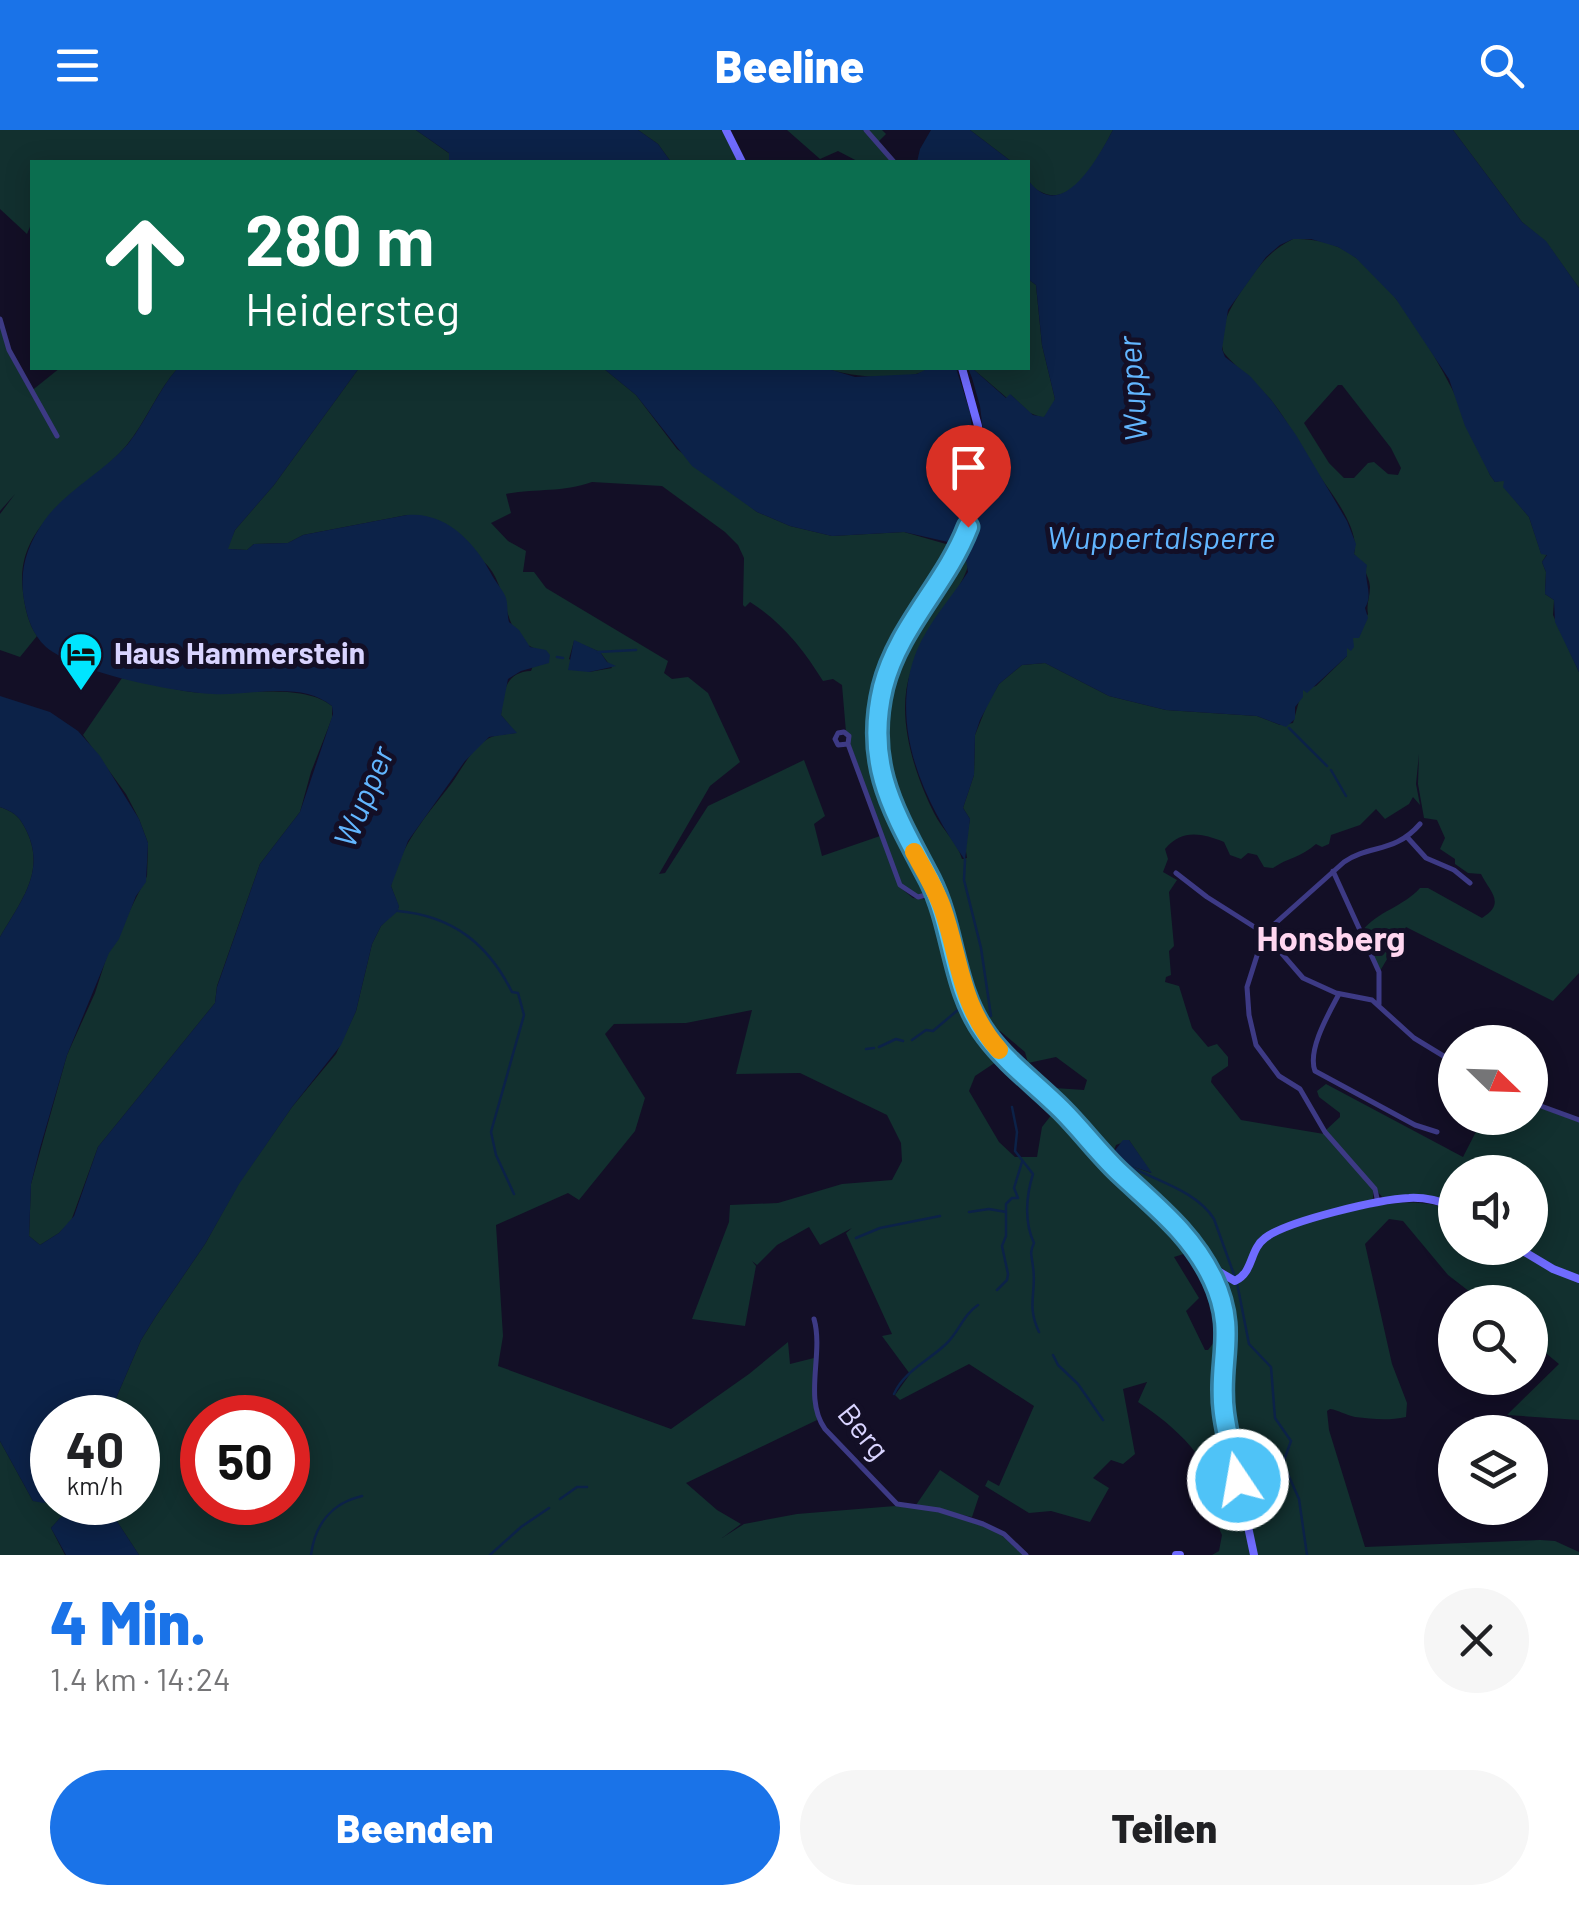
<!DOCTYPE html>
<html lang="de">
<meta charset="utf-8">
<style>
:root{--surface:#fff;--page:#f6f6f6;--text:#202124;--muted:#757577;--accent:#1a73e8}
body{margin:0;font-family:Barlow,sans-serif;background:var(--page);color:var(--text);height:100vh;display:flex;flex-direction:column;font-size:38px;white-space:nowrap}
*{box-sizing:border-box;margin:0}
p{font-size:32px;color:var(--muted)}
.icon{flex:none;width:55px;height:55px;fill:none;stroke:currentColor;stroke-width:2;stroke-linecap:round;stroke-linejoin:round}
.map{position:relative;height:1425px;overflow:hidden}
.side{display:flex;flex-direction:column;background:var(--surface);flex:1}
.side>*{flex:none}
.banner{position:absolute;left:30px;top:30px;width:1000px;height:210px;border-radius:0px;box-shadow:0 5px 25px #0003;background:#0b6e4f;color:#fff;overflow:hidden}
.needle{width:65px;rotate:113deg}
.tools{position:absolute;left:1438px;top:895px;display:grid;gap:20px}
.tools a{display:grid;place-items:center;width:110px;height:110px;border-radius:50%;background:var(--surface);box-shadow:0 5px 25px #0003;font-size:50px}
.speed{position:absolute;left:30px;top:1265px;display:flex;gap:20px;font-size:50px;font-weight:700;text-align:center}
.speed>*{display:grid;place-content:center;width:130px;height:130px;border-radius:50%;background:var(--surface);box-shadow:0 5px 25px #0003;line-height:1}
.speed small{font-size:25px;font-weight:400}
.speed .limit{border:15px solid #d22;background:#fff;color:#111}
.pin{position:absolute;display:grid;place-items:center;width:85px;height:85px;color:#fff;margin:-102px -42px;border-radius:50% 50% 50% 0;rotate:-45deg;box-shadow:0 0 10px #0007}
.pin .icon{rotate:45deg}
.me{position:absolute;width:110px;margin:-55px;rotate:348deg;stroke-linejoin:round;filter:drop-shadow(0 0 8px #0008)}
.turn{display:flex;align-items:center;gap:35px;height:210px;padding:0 50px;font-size:45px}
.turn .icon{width:130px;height:130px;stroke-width:2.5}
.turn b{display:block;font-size:70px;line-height:85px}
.round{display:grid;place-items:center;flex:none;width:105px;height:105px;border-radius:52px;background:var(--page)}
.head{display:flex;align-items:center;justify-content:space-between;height:170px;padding:0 50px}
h1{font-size:60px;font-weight:800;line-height:75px;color:var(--accent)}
.cta{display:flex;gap:20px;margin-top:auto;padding:20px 50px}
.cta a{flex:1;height:115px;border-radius:60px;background:var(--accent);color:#fff;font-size:40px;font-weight:800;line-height:115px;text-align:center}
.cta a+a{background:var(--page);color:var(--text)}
header{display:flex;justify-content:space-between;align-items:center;height:130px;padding:0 50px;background:var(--accent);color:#fff;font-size:45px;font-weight:800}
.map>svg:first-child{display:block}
.green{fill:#12302f;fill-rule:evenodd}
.water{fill:#0c2248}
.pier{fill:#130f26}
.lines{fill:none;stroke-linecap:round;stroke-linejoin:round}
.stream{stroke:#0c2248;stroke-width:2.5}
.street{stroke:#3d3a85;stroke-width:5}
.secondary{stroke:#6f6bff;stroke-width:8}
.route-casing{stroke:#337fa1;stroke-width:25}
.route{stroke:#4fc3f7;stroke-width:18}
.slow{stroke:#f59e0b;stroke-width:18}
.labels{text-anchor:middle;stroke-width:10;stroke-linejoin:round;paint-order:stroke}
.poi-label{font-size:30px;font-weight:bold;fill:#d9d4ff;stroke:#130f26;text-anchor:start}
.street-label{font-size:30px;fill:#d9d4ff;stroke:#130f26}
.water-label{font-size:32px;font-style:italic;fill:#62b6ff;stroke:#130f26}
.quarter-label{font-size:35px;font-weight:bold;fill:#ffd6f0;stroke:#130f26}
</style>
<header><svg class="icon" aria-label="menu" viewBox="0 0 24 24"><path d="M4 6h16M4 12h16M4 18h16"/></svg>Beeline<svg class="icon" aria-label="search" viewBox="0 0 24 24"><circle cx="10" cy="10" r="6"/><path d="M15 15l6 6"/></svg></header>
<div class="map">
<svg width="1579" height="1425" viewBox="0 0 1579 1425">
<rect width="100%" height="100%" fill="#130f26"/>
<!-- green -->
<path class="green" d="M0,0H416L450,24L449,32H32V92L27,104L0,79Z
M638,0H723L739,32H671L658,14Z
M787,0H882L886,4L877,13L894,32H859L838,21L820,29Z
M970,0H1113C1100,24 1074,81 1039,61C1026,54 1028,45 1028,32H1012Z
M1453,0H1579V158L1546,112L1522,92Z
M1293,109C1308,109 1323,110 1338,117C1401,145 1468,282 1490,345L1495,352L1504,350V357L1529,387L1541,423L1547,424L1542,432L1546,442L1545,464L1554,470L1553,485L1579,542V843L1553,871L1406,797L1380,841L1362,801C1378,781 1403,777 1420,758H1428L1482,788C1507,773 1489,761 1481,744L1468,743L1455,734V729L1440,719L1445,708L1437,690L1424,688L1418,654L1419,624L1416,654L1420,675L1413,667L1409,674L1385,689L1376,679L1360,695L1331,705L1329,714L1322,717L1316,714C1302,727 1287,728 1273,738L1264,737L1257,725L1248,723L1241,729L1230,725L1224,712C1201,703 1182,699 1165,719L1168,729L1163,742L1177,750L1169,762L1174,816L1169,821L1171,845L1166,847L1165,852L1179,856L1192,898L1208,917L1217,914L1228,927V936L1212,947L1211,952L1241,990L1324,1004L1373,1058V1070L1322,1087C1373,1079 1402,1063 1455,1080V1118H1516L1579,1150V1290L1507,1285L1559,1234L1530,1210V1172H1483L1448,1145L1403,1091L1389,1089L1365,1114L1392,1234L1407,1273L1406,1287C1388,1291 1372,1289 1355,1287C1345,1285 1339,1280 1330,1279L1327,1281L1329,1300L1365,1417L1540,1410L1555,1411L1579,1422V1425H1212L1219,1421L1222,1405L1212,1383L1223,1375C1209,1329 1178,1298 1138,1272L1147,1252L1123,1259L1135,1324L1123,1334L1111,1330L1093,1348L1109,1358L1090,1392L1051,1381L1029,1383L985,1356L988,1350L999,1356L1034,1276L969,1234L900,1270L895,1265L910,1244L882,1206L892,1204L846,1103L852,1098L820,1115L809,1097L777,1115L757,1135L752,1131L756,1136L745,1196L692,1189L729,1092L730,1075L778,1073L842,1054L892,1050L902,1031L901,1013L887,985L800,943L736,944L752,880L686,893L614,894L605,904L645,968L635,1001L579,1070L568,1063L496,1095L503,1206L498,1236L671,1299L749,1244L788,1212L790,1234L814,1228L817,1290L686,1353L717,1380L741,1394L722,1408L744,1394L797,1384L895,1376L939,1381L997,1401L1024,1425H139L105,1373L138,1372V1288L108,1287L141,1210L156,1186L205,1114L239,1053L292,977L336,924L356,881L372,814L381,796L399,777L391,756C402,712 425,688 451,654C462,639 470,621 486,610C495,604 505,605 516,603L501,585C503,562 505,542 531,541L539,520C501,508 510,461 488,436C478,424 424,396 407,385L303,405L288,413L254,414L247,420L227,419L235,400L274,355L359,238H603L636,265L677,319L757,382L790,396L832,406L904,402L953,416L958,422L903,507L879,579L885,661L935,762L925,767L902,759L913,768L931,770L964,883L999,930L975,946L969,961L999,1012L1015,1027H1037L1042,997L1056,979L1167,1088L1201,1131L1190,1122L1174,1127L1199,1168L1186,1181L1205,1220H1208L1222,1202L1210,1176L1211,1165L1219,1166L1204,1133L1226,1147L1179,1092L1111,1032L1081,995L1049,963L1055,958L1084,960L1087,950L1056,927L1028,933L1025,922L1000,901L994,904C966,864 965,819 948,775C935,741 912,713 898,680C874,626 880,561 908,510C923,480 945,454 962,426L968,433C969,445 940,485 933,500C926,513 916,527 911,541C895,585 914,643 934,683C942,700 957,711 962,729L967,728L965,715L970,689L963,678L974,645L975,605L987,575L999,554L1022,535L1045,533L1109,566L1166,580L1257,586L1280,595L1293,593L1302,560L1316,556L1347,526L1346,519L1368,484C1366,474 1370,467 1370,457C1369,445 1361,434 1354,424C1362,392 1314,344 1300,316C1292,300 1283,285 1271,270C1264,261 1225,227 1223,221C1217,198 1232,175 1244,157C1258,137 1270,120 1293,109ZM1338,255H1342L1391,318L1401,338L1398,345L1388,344L1374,332L1368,333L1354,348H1344L1329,333L1304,293ZM592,352L662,356L725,402L738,415L744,428L743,475L745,477L750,472C781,491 804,520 823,551L833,549L842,555L846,602L883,705L822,726L814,694L825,686L804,630L708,676L665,743L659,744L710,656L740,632L708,563L688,547L672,549L664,543L668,531L546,458L534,442H523L526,421L508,411L491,393L511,383L506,364C536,358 562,363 592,352ZM574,511L600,522L612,538L589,542L569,529ZM1129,1010L1151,1043L1131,1036L1113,1023L1116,1015ZM202,1288H288V1372H202Z
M1028,149L1036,155L1042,215L1055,269L1050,282L1043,288L1030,283L1011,265L1007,268L972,238H1028Z
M0,194L7,220L30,262L60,238H178C157,261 146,292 126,316C87,362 13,390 23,462C25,478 28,493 37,506L20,527L0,520V384L15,364L0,381Z
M825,238H929C911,253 848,247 825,238Z
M122,548C146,552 169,559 192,562C233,567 301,551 332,576V588L311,642L300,682L260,734L217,856L215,873L98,1017L71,1091L59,1103L40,1115L29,1106L31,1054L67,925L95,863L107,826L147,746L148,713L139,689L126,664L83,605Z
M0,677C13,682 18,685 24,696C48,739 22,769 0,807Z
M1326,954L1463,1027L1483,988H1530V974L1579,992V1148L1519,1118H1530V1042H1455V1076L1436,1070L1383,1068L1326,1000L1340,987V983L1319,967L1317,961Z
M0,1311L33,1371L87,1373L60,1388L51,1398L65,1425H0Z
M940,1340L979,1366L972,1387L916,1375Z"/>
<!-- water -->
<path class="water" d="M416,0H638L658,14L671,32H449V23Z
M931,0H970L1012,32H917L920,19Z
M1113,0H1453L1522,92L1546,111L1579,158V542L1555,492L1554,470L1545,464L1546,442L1542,432L1547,425L1541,424L1529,387L1503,357L1504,351L1495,352L1490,345L1465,296L1449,249L1396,169L1356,128L1338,117L1311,109H1293L1280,115L1266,127L1228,180L1222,219L1225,227L1250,246L1272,271L1296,305L1347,391L1356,414L1354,424L1367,435C1363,451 1374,463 1365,478L1368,488L1359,508H1353L1354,517L1351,521L1347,518V526L1307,563L1303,560V567L1295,577V589L1286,597L1257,586L1166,580L1109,566L1045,533L1022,535L999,554L980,590L975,605L974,645L963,678L970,689L965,730C924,672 887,594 917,520C929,492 951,468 968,442L966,430L948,412L904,402L832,406L790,396L757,382L692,336L636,265L603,238H825L855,247L917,244L929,238H972L1006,268L1010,264L1033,285L1044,287L1055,269L1042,215L1036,155L1028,149V50C1062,96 1098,27 1113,0Z
M178,238H359L274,355L235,400L228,419L247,420L254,414L288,413L303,405L407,385C447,381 477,415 493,447C497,454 503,460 506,468C508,475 507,484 509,492L519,500L530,517L546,520L550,525L549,533L521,541L508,549L501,585L517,603L489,607L465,631L408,711L391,756L399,776L398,781L381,796L372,814L356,881L341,915L292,977L239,1054L205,1114L156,1186L141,1210L108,1287L52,1288V1369L44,1373L33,1371L0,1311V807C22,769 48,739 24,696C18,685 13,682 0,677V566L50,582L78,601L100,626L139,689L148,713L146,752L136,766L119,809L109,823L67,925L40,1018L31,1054L29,1106L40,1115L59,1103L74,1086L98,1017L215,873L217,857L260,734L300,682L333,584L332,576C301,550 250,566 213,564C173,562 77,543 46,517C32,504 27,487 24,470C19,439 27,416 44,391C66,360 103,343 128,314C147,290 158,260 178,238Z
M574,510L600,522L607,532L616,536L589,542L568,540Z
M1123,1010H1129L1152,1043L1131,1036L1113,1023Z
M87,1373H105L139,1425H66L51,1398L60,1388Z"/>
<!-- pier -->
<path class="pier" d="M956,238H968L972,248L980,276L985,318L980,373L959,430L952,422L971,362L974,319L970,282Z"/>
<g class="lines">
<!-- stream -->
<path class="stream" d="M598,522L636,520
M557,527L563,528
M1289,598L1327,636
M1331,640L1346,666
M965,730L964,750L981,818L991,886
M398,781C453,786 488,814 512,862L518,863L524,885L491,1002L496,1025L514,1064
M912,910L926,900L933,901L959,879
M879,917L896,909L903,911
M866,919L874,918
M1012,977L1017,1002L1015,1021L1033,1044C1026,1066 1024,1092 1034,1113C1029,1123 1032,1126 1033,1137C1037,1162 1026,1175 1039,1202
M1111,1025C1141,1048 1194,1056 1214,1089L1237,1153L1249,1214L1271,1237L1275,1288L1291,1311L1283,1333L1299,1369L1307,1425
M969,1082L989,1079L1006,1082V1074L1012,1068H1018L1014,1058L1022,1032
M856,1108L880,1098L940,1086
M997,1160L1007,1150L1008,1144L1002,1116L1006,1106V1082
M1053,1225L1058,1235L1078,1254L1103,1290
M894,1264C904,1241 930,1230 947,1213C960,1200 963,1185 978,1175
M560,1369L577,1357H587
M311,1425C315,1394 332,1373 362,1366
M490,1425L521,1397L549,1378"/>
<!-- street -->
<path class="street" d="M866,0L894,32
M0,189L9,220L57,306
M848,614L838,615L835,609L838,603L844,602L849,606L848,614L900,755L918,767L934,763
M1407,707L1426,728L1454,740L1470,753
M1333,741L1379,842V874
M1176,743L1207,767L1264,803L1303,848L1336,863L1372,870L1414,908L1455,933
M1339,864C1329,883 1307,920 1315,941L1415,995L1437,1002
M1530,972L1579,990
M1378,1073L1375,1059L1325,1002L1300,959L1279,946L1256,915L1249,885L1247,857L1261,813L1269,799L1344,732C1370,714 1394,724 1420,694
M814,1189C824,1224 803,1268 825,1299L897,1374L939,1380L983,1394L1004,1404L1026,1425"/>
<!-- secondary -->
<path class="secondary" d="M726,0L742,32
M962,238L978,296L980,333L976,366L956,425L903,507L887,545L877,599L882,648L896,690L942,778L963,859L984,902L1113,1036L1177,1094L1214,1151L1227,1195L1224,1283L1254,1425
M1518,1118L1553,1139L1579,1149
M1204,1133L1235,1151C1254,1142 1249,1120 1265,1108C1287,1091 1380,1069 1409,1068C1425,1067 1440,1071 1455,1077
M1176,1425H1180"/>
</g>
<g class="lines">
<!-- route casing -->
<g class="route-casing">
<path id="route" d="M968,397C946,454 898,497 883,557C864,636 895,683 930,750C955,800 952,860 987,906C1008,934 1037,955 1062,980C1082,1000 1099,1023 1119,1042C1155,1076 1191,1103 1213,1149C1238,1202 1217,1232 1224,1283C1227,1306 1233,1328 1238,1350"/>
</g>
<!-- route -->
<use href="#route" class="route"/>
<!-- slow -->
<path class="slow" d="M914,722C924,740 935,758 942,777C961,831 959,874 999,920"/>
</g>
<!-- icons -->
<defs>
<g id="hotel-pin" transform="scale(2.25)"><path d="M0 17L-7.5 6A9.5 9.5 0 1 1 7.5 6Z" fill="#00e5ff" stroke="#130f26"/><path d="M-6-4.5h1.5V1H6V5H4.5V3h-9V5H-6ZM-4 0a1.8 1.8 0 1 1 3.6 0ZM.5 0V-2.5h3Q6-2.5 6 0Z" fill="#111"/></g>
</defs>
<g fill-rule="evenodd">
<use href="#hotel-pin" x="81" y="524"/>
</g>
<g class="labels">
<!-- poi labels -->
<g class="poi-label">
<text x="114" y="534">Haus Hammerstein</text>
</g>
<!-- street labels -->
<g class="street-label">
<text transform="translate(863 1302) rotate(51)" y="10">Berg</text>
</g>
<!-- water labels -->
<g class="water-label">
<text transform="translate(1133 259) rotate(-94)" y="11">Wupper</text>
<text x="1161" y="419">Wuppertalsperre</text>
<text transform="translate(364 667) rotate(-67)" y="11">Wupper</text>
</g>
<!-- quarter labels -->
<g class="quarter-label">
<text x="1331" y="821">Honsberg</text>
</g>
</g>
</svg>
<div class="tools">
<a><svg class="needle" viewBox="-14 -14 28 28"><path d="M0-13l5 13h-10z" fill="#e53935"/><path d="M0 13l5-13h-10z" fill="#757577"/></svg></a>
<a><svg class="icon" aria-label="sound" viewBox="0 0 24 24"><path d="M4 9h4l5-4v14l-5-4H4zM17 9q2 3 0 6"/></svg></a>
<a><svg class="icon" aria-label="search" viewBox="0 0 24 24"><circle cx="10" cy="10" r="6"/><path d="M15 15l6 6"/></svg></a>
<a><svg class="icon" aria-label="layers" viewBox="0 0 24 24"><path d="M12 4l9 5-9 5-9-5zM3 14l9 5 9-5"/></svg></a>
</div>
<div class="speed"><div>40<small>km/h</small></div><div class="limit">50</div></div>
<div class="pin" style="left:968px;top:397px;background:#d93025"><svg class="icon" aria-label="arrive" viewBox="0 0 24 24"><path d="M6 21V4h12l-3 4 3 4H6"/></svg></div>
<svg class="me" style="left:1238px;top:1350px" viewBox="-20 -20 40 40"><circle r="17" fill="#4fc3f7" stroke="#fff" stroke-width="3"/><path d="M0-11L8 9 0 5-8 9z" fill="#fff"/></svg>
<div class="banner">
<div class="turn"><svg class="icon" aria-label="ahead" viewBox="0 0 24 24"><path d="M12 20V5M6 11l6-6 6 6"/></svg><div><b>280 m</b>Heidersteg</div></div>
</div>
</div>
<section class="side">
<div class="head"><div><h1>4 Min.</h1><p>1.4 km · 14:24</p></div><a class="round"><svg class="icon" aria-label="close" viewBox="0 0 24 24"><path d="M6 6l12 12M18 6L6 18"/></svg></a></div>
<div class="cta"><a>Beenden</a><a>Teilen</a></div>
</section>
